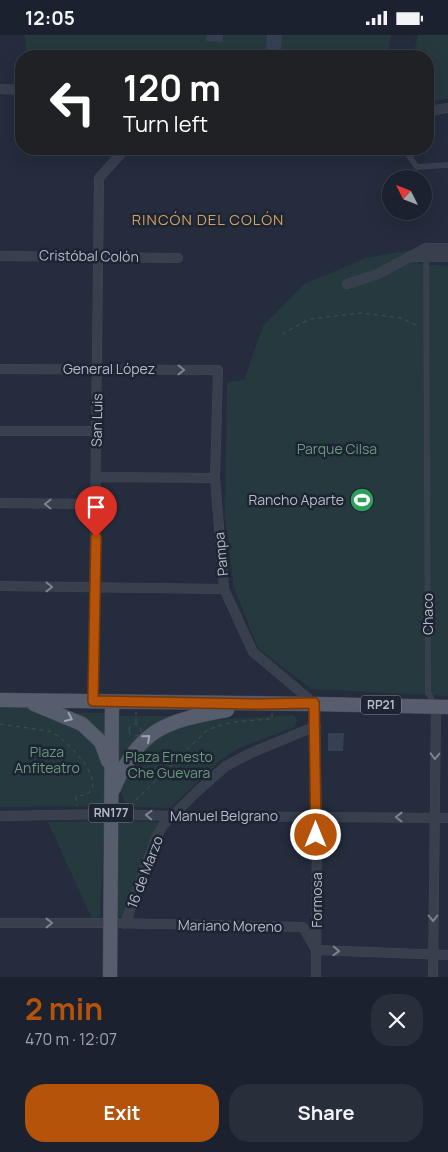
<!DOCTYPE html>
<meta charset="utf-8">
<style>
:root{--surface:#1b212e;--page:#282e3a;--text:#f1f3f6;--muted:#a0a3aa;--line:#393e4a;--accent:#b45309}
body{margin:0;font-family:Manrope,sans-serif;background:var(--page);color:var(--text);height:100vh;display:flex;flex-direction:column;font-size:19px;white-space:nowrap}
*{box-sizing:border-box;margin:0}
p{font-size:16px;color:var(--muted)}
.icon{flex:none;width:28px;height:28px;fill:none;stroke:currentColor;stroke-width:2;stroke-linecap:round;stroke-linejoin:round}
.map{position:relative;height:942px;overflow:hidden}
.details{display:flex;flex-direction:column;background:var(--surface);flex:1}
.details>*{flex:none}
.guide{position:absolute;left:15px;top:15px;width:419px;height:105px;border-radius:20px;box-shadow:0 5px 20px #0002,0 0 0 1px var(--line);background:#202124;color:#fff;overflow:hidden}
.needle{width:32px;rotate:312deg}
.tools{position:absolute;left:382px;top:135px;display:grid;gap:10px}
.tools a{display:grid;place-items:center;width:50px;height:50px;border-radius:50%;background:var(--surface);box-shadow:0 5px 20px #0002,0 0 0 1px var(--line);font-size:25px}
.pin{position:absolute;display:grid;place-items:center;width:42px;height:42px;color:#fff;margin:-51px -21px;border-radius:50% 50% 50% 0;rotate:-45deg;box-shadow:0 0 5px #0007}
.pin .icon{rotate:45deg}
.me{position:absolute;width:55px;margin:-28px;rotate:0deg;stroke-linejoin:round;filter:drop-shadow(0 0 4px #0008)}
.turn{display:flex;align-items:center;gap:18px;height:105px;padding:0 25px;font-size:22px}
.turn .icon{width:65px;height:65px;stroke-width:2.5}
.turn b{display:block;font-size:35px;line-height:42px}
.round{display:grid;place-items:center;flex:none;width:52px;height:52px;border-radius:20px;background:var(--page)}
.overview{display:flex;align-items:center;justify-content:space-between;height:85px;padding:0 25px}
h1{font-size:30px;font-weight:700;line-height:38px;color:var(--accent)}
.primary-button{display:flex;gap:10px;margin-top:auto;padding:10px 25px}
.primary-button a{flex:1;height:58px;border-radius:20px;background:var(--accent);color:#fff;font-size:20px;font-weight:700;line-height:58px;text-align:center}
.primary-button a+a{background:var(--page);color:var(--text)}
.status{display:flex;justify-content:space-between;align-items:center;height:35px;padding:0 25px;background:var(--surface);direction:ltr}
.status svg{height:14px;fill:currentColor}
.map>svg:first-child{display:block}
.green{fill:#26393e}
.building{fill:#364053}
.lines{fill:none;stroke-linecap:round;stroke-linejoin:round}
.lane-casing{stroke:#414856;stroke-width:5.5}
.street-casing{stroke:#414856;stroke-width:10}
.primary-casing{stroke:#414856;stroke-width:15}
.path{stroke:#3f5256;stroke-width:1;stroke-dasharray:4 4;stroke-linecap:butt}
.lane{stroke:#383f4d;stroke-width:4.5}
.street{stroke:#383f4d;stroke-width:9}
.primary{stroke:#565d6d;stroke-width:14}
.oneway{stroke:#7c8391}
.oneway2{stroke:#9ca3b1}
.route-casing{stroke:#753606;stroke-width:12}
.route{stroke:#b45309;stroke-width:9}
.labels{text-anchor:middle;stroke-width:5;stroke-linejoin:round;paint-order:stroke}
.shield{fill:#1d2432;stroke:#878d9b;stroke-width:1}
.shield-label{font-size:12px;font-weight:bold;fill:#b4bac8}
.street-label{font-size:14px;fill:#b4bac8;stroke:#1d2432}
.park-label{font-size:14px;fill:#6b997b;stroke:#1d2432}
.poi-label{font-size:14px;fill:#b4bac8;stroke:#1d2432;text-anchor:end}
.neighbourhood-label{font-size:15px;letter-spacing:1px;fill:#d3a065;stroke:#1d2432}
</style>
<div class="status"><b>12:05</b><svg viewBox="0 0 49 12"><path d="M0 12V9h3v3zM5 12V6h3v6zM10 12V3h3v9zM15 12V0h3v12zM26 1h20v11H26zM47 4h2v5h-2z"/></svg></div>
<div class="map">
<svg width="448" height="942" viewBox="0 0 448 942">
<rect width="100%" height="100%" fill="#242c3d"/>
<!-- green -->
<path class="green" d="M25,0H391L387,21H26Z
M418,0H448V64L428,67V21H413Z
M417,214L418,229L448,231V661L311,654L258,613L234,553L225,480L227,347L244,345L263,291L304,249L366,223Z
M41,672L101,707L105,738L104,771L0,772V673Z
M69,678H105V711Z
M294,680L297,684L295,692L237,714L221,725L170,773L127,772L120,755L123,744L149,706L193,686Z
M120,681H180L118,735Z
M105,786L100,881L92,884L48,787Z
M119,786L158,787L124,883L117,880Z"/>
<!-- building -->
<path class="building" d="M207,0H223V7L206,6Z
M267,0H282L281,17L266,16Z
M328,698H344L343,716H328Z"/>
<g class="lines">
<!-- lane casing -->
<g class="lane-casing">
<path id="lane" d="M409,114V121L417,132L448,130
M426,220L428,658L434,668"/>
</g>
<!-- street casing -->
<g class="street-casing">
<path id="street" d="M0,54L21,55
M428,76L448,73
M0,221L178,223
M412,222H448
M347,249L378,239L426,213H448
M0,334L218,335L215,443L224,554L253,617L315,669L317,781L316,942
M0,396H97
M96,442L215,443
M0,468L96,469
M0,551L224,554
M93,666L99,143L125,114
M0,781L111,779L172,781L448,783
M0,888H110L303,892L316,915L448,920
M125,889L156,803L163,790L172,781L201,753L226,731L251,718L316,691
M433,942L436,672"/>
</g>
<!-- primary casing -->
<g class="primary-casing">
<path id="primary" d="M0,665L315,669L448,672
M34,669L82,689L101,707L108,726
M113,755C140,693 165,686 227,675
M110,942L112,667"/>
</g>
<!-- path -->
<path class="path" d="M282,299L310,284L361,278L401,283L420,292
M136,688V677
M129 695a6 6 0 1 1 12 0a6 6 0 1 1-12 0Z
M0,689L49,696C66,702 120,759 76,761L77,771
M130,771L205,697C225,685 249,686 272,684V678"/>
<!-- lane -->
<use href="#lane" class="lane"/>
<!-- street -->
<use href="#street" class="street"/>
<!-- primary -->
<use href="#primary" class="primary"/>
</g>
<!-- one-way arrows -->
<defs><path id="oneway-chevron" d="M-2-3.5L2.5 0L-2 3.5" fill="none" stroke-width="1.6" stroke-linecap="round" stroke-linejoin="round" transform="scale(1.25)"/></defs>
<g class="oneway">
<use href="#oneway-chevron" transform="translate(181 335) rotate(1)"/>
<use href="#oneway-chevron" transform="translate(48 469) rotate(-179)"/>
<use href="#oneway-chevron" transform="translate(49 552) rotate(1)"/>
<use href="#oneway-chevron" transform="translate(435 721) rotate(91)"/>
<use href="#oneway-chevron" transform="translate(149 780) rotate(-178)"/>
<use href="#oneway-chevron" transform="translate(399 782) rotate(-179)"/>
<use href="#oneway-chevron" transform="translate(433 883) rotate(90)"/>
<use href="#oneway-chevron" transform="translate(49 888)"/>
<use href="#oneway-chevron" transform="translate(336 916) rotate(2)"/>
</g>
<g class="oneway2">
<use href="#oneway-chevron" transform="translate(69 683) rotate(25)"/>
<use href="#oneway-chevron" transform="translate(147 703) rotate(-41)"/>
</g>
<g class="lines">
<!-- route casing -->
<g class="route-casing">
<path id="route" d="M96,502L93,666L258,669L314,668L316,800"/>
</g>
<!-- route -->
<use href="#route" class="route"/>
</g>
<!-- icons -->
<defs>
<g id="stadium-disc" transform="scale(1.25)"><circle r="9.5" fill="#2e9e5b" stroke="#1d2432"/><path d="M0-5a6.5 5 0 1 0 0 10a6.5 5 0 1 0 0-10ZM-3.5-1.8h7v3.6h-7Z" fill="#fff"/></g>
</defs>
<g fill-rule="evenodd">
<use href="#stadium-disc" x="362" y="465"/>
</g>
<g class="labels">
<!-- shield labels -->
<g class="shield">
<rect x="361" y="660.5" width="40" height="19" rx="4"/>
<rect x="88.5" y="768.5" width="45" height="19" rx="4"/>
</g>
<g class="shield-label">
<text x="381" y="674">RP21</text>
<text x="111" y="782">RN177</text>
</g>
<!-- street labels -->
<g class="street-label">
<text transform="translate(89 221) rotate(1)" y="5">Cristóbal Colón</text>
<text x="109" y="339">General López</text>
<text transform="translate(97 385) rotate(-89)" y="5">San Luis</text>
<text transform="translate(221 519) rotate(-95)" y="5">Pampa</text>
<text transform="translate(428 579) rotate(-90)" y="5">Chaco</text>
<text x="224" y="786">Manuel Belgrano</text>
<text transform="translate(145 837) rotate(-69)" y="5">16 de Marzo</text>
<text transform="translate(317 865) rotate(-90)" y="5">Formosa</text>
<text transform="translate(230 891) rotate(1)" y="5">Mariano Moreno</text>
</g>
<!-- park labels -->
<g class="park-label">
<text x="337" y="419">Parque Cilsa</text>
<text x="47" y="722">Plaza<tspan x="47" dy="16">Anfiteatro</tspan></text>
<text x="169" y="727">Plaza Ernesto<tspan x="169" dy="16">Che Guevara</tspan></text>
</g>
<!-- poi labels -->
<g class="poi-label">
<text x="344" y="470">Rancho Aparte</text>
</g>
<!-- neighbourhood labels -->
<g class="neighbourhood-label">
<text x="208" y="190">RINCÓN DEL COLÓN</text>
</g>
</g>
</svg>
<div class="tools">
<a><svg class="needle" viewBox="-14 -14 28 28"><path d="M0-13l5 13h-10z" fill="#e53935"/><path d="M0 13l5-13h-10z" fill="#a0a3aa"/></svg></a>
</div>
<div class="pin" style="left:96px;top:502px;background:#d93025"><svg class="icon" aria-label="arrive" viewBox="0 0 24 24"><path d="M6 21V4h12l-3 4 3 4H6"/></svg></div>
<svg class="me" style="left:316px;top:800px" viewBox="-20 -20 40 40"><circle r="17" fill="#b45309" stroke="#fff" stroke-width="3"/><path d="M0-11L8 9 0 5-8 9z" fill="#fff"/></svg>
<div class="guide">
<div class="turn"><svg class="icon" aria-label="left" viewBox="0 0 24 24"><path d="M17 20v-9H6M10 6l-5 5 5 5"/></svg><div><b>120 m</b>Turn left</div></div>
</div>
</div>
<section class="details">
<div class="overview"><div><h1>2 min</h1><p>470 m · 12:07</p></div><a class="round"><svg class="icon" aria-label="close" viewBox="0 0 24 24"><path d="M6 6l12 12M18 6L6 18"/></svg></a></div>
<div class="primary-button"><a>Exit</a><a>Share</a></div>
</section>
